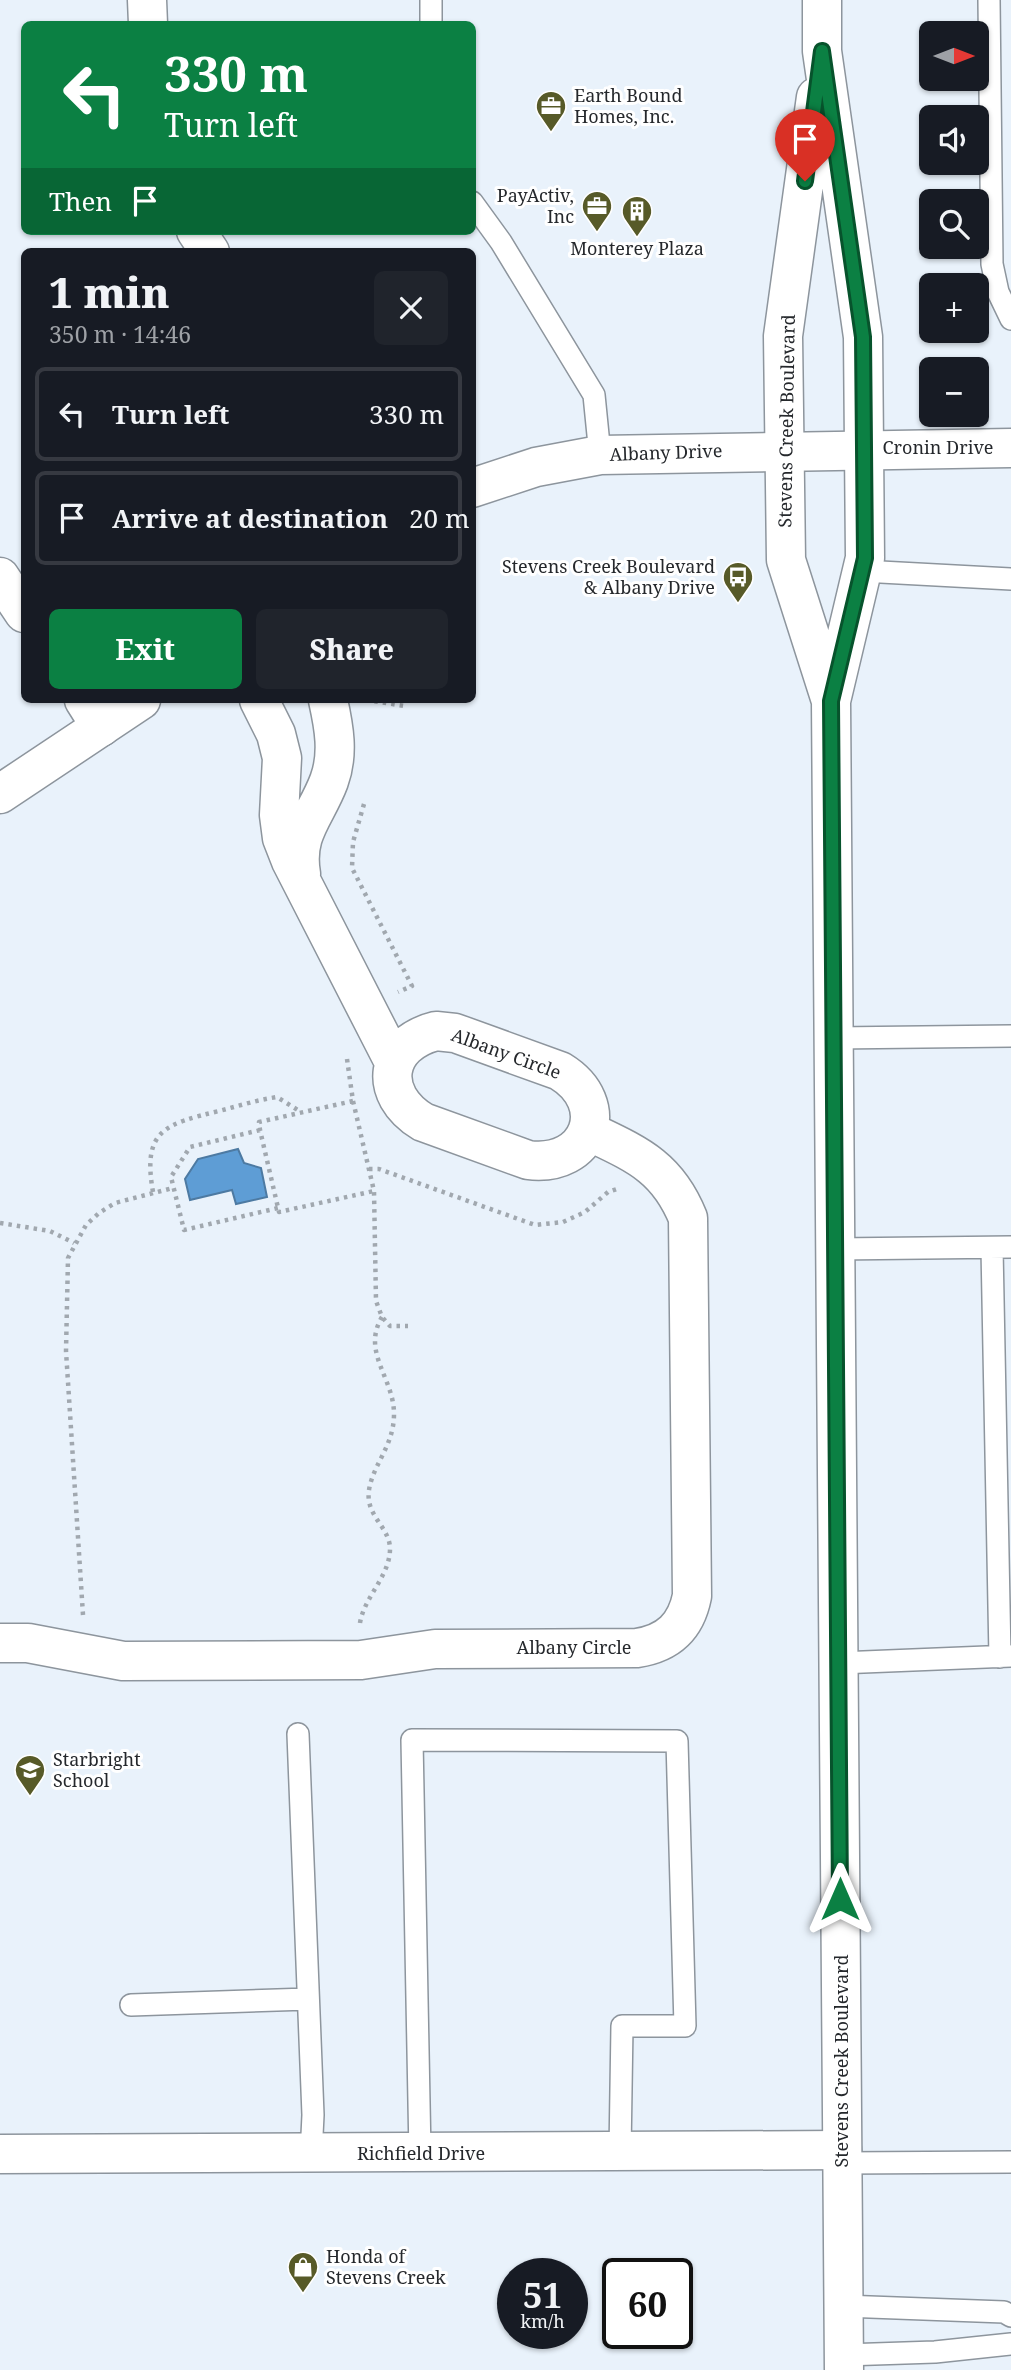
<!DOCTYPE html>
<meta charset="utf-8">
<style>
:root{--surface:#171b24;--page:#20242c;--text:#f1f3f6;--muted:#9ea1a6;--line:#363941;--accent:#0b8043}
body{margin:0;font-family:"Noto Serif",serif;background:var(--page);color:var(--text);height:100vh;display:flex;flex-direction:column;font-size:26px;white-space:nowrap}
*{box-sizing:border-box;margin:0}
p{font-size:23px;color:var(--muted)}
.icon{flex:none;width:38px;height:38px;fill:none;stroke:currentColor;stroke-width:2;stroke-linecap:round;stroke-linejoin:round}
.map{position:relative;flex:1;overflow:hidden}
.details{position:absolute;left:21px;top:248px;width:455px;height:455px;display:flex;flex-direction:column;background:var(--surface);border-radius:10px;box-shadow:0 2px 5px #0004}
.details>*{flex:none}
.banner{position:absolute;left:21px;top:21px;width:455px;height:214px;border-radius:10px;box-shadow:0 2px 5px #0004;background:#0b8043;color:#fff;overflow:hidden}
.needle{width:46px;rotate:90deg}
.buttons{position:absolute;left:919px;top:21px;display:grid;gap:14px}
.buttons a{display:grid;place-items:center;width:70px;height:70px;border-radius:10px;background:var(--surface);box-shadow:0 2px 5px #0004;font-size:35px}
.speed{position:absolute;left:497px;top:2258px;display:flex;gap:14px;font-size:35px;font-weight:700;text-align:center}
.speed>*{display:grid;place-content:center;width:91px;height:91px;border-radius:50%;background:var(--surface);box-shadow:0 2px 5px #0004;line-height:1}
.speed small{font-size:18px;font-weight:400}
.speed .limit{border:4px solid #111;border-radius:10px;background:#fff;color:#111}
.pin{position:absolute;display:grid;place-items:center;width:60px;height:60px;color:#fff;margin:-72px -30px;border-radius:50% 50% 50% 0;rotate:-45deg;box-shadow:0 0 7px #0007}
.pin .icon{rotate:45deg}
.me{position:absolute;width:77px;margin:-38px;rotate:0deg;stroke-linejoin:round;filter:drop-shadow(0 0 5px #0008)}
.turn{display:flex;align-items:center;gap:24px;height:147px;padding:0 28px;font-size:32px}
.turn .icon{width:91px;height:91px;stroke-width:2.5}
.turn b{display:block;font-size:49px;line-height:60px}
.then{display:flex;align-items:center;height:66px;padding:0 28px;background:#0003;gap:14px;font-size:26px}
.round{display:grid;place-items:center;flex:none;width:74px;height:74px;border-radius:10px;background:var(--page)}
.head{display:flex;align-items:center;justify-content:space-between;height:119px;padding:0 28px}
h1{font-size:42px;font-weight:800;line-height:52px}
.primary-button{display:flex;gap:14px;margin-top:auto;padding:14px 28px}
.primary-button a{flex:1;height:80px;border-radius:10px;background:var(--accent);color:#fff;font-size:28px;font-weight:800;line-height:80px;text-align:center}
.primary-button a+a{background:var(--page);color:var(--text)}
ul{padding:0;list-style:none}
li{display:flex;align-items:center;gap:21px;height:94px;margin:0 14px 10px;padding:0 14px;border:4px solid var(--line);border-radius:10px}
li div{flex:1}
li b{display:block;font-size:26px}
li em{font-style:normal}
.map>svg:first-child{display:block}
.water{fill:#5e9dd5;stroke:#4d7aa2;stroke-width:2}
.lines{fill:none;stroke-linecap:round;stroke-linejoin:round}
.service-casing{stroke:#8d959d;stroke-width:24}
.minor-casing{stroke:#8d959d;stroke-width:41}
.tertiary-casing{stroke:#8d959d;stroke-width:41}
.primary-casing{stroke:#8d959d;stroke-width:41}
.path{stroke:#a1a8af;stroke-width:4.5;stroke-dasharray:3.5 5;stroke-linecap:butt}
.service{stroke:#fff;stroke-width:21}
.minor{stroke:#fff;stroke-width:38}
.tertiary{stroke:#fff;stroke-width:38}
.primary{stroke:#fff;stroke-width:38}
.route-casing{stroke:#07532c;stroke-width:18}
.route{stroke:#0b8043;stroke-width:12}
.labels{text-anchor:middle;stroke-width:6;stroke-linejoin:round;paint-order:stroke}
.poi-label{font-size:18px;fill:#25282c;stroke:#fff;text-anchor:start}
.street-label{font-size:18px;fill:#25282c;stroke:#fff}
</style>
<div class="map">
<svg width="1011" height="2370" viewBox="0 0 1011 2370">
<rect width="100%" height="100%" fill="#e9f2fb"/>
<!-- water -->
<path class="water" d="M238,1149L244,1163L261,1168L267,1197L236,1204L232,1190L190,1200L185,1179L198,1159Z"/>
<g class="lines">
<!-- service casing -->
<g class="service-casing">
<path id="service" d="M989,0L992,264L998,292L1011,319
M431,24V0
M472,202L501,242L594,395L600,455
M862,571L1011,579
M834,1038L1011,1036
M992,1248L1000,1657
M836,1249L1011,1247
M839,1663L1011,1656
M298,1734L313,2115L311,2155
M131,2005L308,1999
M420,2154L412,1740L677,1741L685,2026H622L620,2152
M843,2163L1011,2162
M843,2306L1004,2312L1011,2316
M844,2355L935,2352L1011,2344"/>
</g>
<!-- minor casing -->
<g class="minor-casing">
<path id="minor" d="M147,0L148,24
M196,231L210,252
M0,577L24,613
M84,700L101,727
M259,700L276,734L282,758L279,815L282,838L291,861L394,1062
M301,874C294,833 316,816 329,781C339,754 334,727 328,700
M436,1031L455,1033L560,1071C614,1104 590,1168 528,1160L423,1122C377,1094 384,1044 436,1031Z
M0,1643H28L123,1661L361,1660L435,1649L637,1648C669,1643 686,1626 692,1596L688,1218C667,1166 636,1154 588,1131
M0,2154L842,2150"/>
</g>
<!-- tertiary casing -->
<g class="tertiary-casing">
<path id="tertiary" d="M472,488L536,467L600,455L1011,448
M0,794L141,700"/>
</g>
<!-- primary casing -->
<g class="primary-casing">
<path id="primary" d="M822,0V51L863,337L865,558L831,701L844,2370
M816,97L783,336L786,560L831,701"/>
</g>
<!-- path -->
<path class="path" d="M366,700L405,706
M364,804L353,842L352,868L412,986L398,992
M347,1059L353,1101L374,1191L376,1301L382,1317L390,1326H408
M353,1101L259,1122L260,1130L279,1212L374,1191
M260,1130L190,1147L171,1177L184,1230L278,1208
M369,1169H379L535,1225L563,1222L585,1212L608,1192L617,1189
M153,1192C142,1130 165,1124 219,1111C238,1106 257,1100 277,1097L301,1112
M0,1223L50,1231L74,1243
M83,1615L66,1351L68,1258L86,1225L99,1213L115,1203L173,1188
M360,1623C364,1597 390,1576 390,1549C390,1527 365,1516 369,1490C373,1464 394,1446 394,1414C394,1378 361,1352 382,1317"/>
<!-- service -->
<use href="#service" class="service"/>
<!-- minor -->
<use href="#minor" class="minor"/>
<!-- tertiary -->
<use href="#tertiary" class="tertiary"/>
<!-- primary -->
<use href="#primary" class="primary"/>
</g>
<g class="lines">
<!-- route casing -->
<g class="route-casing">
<path id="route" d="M805,181L822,51L863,337L865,558L831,701L840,1899"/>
</g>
<!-- route -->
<use href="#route" class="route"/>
</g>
<!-- icons -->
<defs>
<g id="office-pin" transform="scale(1.575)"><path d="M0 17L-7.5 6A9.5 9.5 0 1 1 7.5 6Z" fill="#575a28" stroke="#fff"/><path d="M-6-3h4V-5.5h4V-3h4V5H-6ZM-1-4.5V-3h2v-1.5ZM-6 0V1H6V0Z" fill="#fff"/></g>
<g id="building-pin" transform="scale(1.575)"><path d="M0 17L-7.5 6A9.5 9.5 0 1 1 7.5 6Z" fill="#575a28" stroke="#fff"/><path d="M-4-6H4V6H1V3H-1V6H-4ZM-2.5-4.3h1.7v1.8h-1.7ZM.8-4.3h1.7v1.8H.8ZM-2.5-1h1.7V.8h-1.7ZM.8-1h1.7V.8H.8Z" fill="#fff"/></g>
<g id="bus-pin" transform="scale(1.575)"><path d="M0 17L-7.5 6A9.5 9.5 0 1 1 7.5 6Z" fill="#575a28" stroke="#fff"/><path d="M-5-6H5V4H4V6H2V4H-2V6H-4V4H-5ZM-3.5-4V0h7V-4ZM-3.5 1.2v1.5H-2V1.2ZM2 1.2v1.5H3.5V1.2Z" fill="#fff"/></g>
<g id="school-pin" transform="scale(1.575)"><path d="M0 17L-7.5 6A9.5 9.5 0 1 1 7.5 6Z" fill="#575a28" stroke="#fff"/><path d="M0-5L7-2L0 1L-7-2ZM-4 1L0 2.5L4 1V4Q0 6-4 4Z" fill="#fff"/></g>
<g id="shop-pin" transform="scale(1.575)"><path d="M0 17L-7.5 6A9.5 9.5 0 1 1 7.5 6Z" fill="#575a28" stroke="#fff"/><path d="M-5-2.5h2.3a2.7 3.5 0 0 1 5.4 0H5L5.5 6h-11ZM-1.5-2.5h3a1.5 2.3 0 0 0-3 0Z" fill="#fff"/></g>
</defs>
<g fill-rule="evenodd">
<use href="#office-pin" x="551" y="106"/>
<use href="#office-pin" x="597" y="206"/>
<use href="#building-pin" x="637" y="211"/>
<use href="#bus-pin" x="738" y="577"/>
<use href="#school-pin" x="30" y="1770"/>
<use href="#shop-pin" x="303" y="2267"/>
</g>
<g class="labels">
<!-- poi labels -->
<g class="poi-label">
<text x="574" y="102">Earth Bound<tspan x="574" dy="21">Homes, Inc.</tspan></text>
<text x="574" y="202" text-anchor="end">PayActiv,<tspan x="574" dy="21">Inc</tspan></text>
<text x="637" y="255" text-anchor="middle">Monterey Plaza</text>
<text x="715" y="573" text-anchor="end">Stevens Creek Boulevard<tspan x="715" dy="21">&amp; Albany Drive</tspan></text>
<text x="53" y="1766">Starbright<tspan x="53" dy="21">School</tspan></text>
<text x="326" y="2263">Honda of<tspan x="326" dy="21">Stevens Creek</tspan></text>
</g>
<!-- street labels -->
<g class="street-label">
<text transform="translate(787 421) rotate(-89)" y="6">Stevens Creek Boulevard</text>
<text x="938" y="454">Cronin Drive</text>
<text transform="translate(666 453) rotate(-2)" y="6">Albany Drive</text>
<text transform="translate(506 1054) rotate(20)" y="6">Albany Circle</text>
<text x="574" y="1654">Albany Circle</text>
<text transform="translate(842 2061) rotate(-90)" y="6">Stevens Creek Boulevard</text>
<text x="421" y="2160">Richfield Drive</text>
</g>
</g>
</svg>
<div class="buttons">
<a><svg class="needle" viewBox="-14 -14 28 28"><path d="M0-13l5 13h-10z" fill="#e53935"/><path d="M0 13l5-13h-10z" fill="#9ea1a6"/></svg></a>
<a><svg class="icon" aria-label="sound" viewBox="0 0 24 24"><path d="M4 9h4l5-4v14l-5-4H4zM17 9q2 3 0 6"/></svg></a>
<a><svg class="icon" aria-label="search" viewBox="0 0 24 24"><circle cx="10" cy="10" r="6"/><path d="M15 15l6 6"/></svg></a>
<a>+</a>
<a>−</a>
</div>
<div class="speed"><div>51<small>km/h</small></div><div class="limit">60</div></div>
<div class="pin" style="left:805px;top:181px;background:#d93025"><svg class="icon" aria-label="arrive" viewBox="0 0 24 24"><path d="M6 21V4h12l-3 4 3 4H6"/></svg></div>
<svg class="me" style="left:840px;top:1899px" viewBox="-20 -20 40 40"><path d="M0-17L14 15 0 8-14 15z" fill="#0b8043" stroke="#fff" stroke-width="4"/></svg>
<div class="banner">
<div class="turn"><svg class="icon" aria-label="left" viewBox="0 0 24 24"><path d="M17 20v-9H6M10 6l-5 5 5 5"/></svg><div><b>330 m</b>Turn left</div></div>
<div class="then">Then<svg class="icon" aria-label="arrive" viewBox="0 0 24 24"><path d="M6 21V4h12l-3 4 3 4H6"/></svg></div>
</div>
<section class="details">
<div class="head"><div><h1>1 min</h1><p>350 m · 14:46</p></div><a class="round"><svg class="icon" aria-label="close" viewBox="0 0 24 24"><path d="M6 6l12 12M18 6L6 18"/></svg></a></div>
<ul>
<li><svg class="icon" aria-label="left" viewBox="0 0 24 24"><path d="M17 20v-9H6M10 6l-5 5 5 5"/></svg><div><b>Turn left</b></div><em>330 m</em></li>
<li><svg class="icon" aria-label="arrive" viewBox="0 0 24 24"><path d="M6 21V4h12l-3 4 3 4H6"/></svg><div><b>Arrive at destination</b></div><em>20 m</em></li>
</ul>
<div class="primary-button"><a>Exit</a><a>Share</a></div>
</section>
</div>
